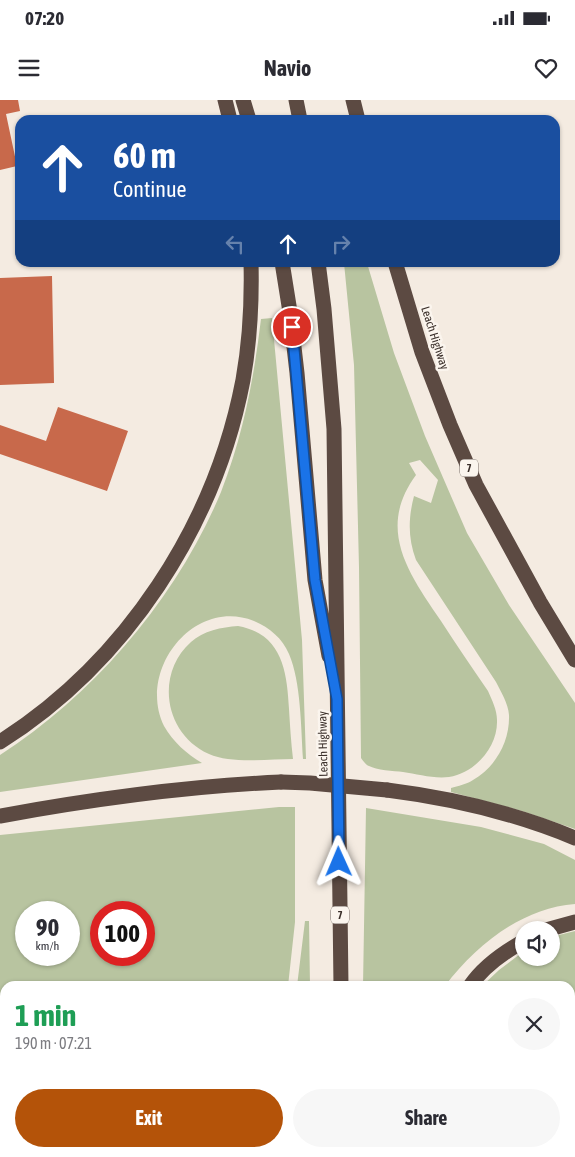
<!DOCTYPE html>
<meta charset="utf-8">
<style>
:root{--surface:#fff;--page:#f7f7f7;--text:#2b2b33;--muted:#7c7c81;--accent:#b45309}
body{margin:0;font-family:"Asap Condensed",sans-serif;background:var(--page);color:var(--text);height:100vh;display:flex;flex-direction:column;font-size:19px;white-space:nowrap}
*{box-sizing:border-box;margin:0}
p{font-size:16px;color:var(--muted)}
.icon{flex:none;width:28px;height:28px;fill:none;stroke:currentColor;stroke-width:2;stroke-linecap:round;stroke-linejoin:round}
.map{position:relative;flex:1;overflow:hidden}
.drawer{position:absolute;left:0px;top:881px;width:575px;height:176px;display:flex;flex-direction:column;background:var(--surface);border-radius:15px 15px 0 0;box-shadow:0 1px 4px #0004}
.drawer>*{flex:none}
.hud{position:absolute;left:15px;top:15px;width:545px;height:152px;border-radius:15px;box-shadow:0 1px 4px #0004;background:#1a4fa0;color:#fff;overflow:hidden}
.fabs{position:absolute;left:515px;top:821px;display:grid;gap:10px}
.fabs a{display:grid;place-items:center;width:45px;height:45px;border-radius:50%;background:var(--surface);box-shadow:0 1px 4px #0004;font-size:25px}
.speed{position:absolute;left:15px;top:801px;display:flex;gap:10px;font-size:25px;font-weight:700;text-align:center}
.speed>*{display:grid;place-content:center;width:65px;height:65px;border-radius:50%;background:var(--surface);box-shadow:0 1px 4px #0004;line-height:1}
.speed small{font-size:12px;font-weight:400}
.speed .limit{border:8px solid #d22;background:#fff;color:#111}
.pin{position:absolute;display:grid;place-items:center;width:42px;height:42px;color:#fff;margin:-21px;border:2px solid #fff;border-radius:50%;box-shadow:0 1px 5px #0007}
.me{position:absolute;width:55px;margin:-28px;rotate:359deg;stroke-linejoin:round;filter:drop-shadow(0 0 4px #0008)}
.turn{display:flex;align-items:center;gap:18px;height:105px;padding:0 15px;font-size:22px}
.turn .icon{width:65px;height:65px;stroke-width:2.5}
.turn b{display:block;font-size:35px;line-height:42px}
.lanes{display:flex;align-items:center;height:48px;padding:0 15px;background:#0003;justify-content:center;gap:25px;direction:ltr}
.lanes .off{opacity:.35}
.round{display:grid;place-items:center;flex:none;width:52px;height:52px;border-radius:26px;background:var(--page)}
.headline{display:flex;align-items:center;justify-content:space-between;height:85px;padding:0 15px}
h1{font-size:30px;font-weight:700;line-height:38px;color:#1e9e55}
.cta{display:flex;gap:10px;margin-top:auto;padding:10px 15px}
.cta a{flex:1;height:58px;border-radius:30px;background:var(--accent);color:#fff;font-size:20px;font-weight:700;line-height:58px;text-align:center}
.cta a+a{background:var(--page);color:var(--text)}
.status{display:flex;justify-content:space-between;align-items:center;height:35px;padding:0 25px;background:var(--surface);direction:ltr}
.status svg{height:14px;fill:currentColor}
header{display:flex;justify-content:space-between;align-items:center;height:65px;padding:0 15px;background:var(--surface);font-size:22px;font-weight:700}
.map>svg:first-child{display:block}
.green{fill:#b8c4a0;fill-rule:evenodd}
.building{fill:#c8694b}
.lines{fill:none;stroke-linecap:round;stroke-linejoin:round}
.highway{stroke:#5c4a42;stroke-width:15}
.highway-bridge{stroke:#5c4a42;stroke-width:15}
.route-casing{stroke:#114b97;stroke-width:12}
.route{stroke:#1a73e8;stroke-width:9}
.labels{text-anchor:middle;stroke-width:5;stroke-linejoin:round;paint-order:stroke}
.shield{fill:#fbf5ee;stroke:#756b66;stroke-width:1}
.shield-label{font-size:11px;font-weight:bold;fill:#3b302b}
.street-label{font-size:12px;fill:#3b302b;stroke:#fbf5ee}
</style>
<div class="status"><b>07:20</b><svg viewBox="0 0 49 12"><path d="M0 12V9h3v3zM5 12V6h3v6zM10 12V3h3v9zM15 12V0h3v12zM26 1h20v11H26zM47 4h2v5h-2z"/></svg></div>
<header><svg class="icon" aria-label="menu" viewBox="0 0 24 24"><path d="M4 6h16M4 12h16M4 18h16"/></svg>Navio<svg class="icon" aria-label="heart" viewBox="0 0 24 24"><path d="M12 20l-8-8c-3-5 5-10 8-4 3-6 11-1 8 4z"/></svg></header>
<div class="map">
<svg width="575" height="1057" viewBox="0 0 575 1057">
<rect width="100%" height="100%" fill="#f4ebe1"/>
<!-- green -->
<path class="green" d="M344,163H367L394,253L425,336L467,433L509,505L575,603V729L522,711L451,692V688C458,686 467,684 473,680C496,667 510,641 509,615C508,603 501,592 496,582L416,460C408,438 408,419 414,396L431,403L438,380L420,360L409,363L416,375C376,429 409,474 441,521C456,544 472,568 488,591C492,600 497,610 497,620C498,647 475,673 449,677C434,679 417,674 403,672C394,671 376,670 369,666C366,665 363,661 361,658L359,467L354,265Z
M272,218L302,540L306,659H303C301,628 301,582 289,554C282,538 270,528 254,521C193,497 137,571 164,626C173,642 187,654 202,663L0,692V655C95,594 178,496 221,392C243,336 254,278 261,219Z
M238,526C282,534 287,571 289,609C290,626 291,642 293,659C268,659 231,664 209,654C164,634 155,574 191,542C203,531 222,527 238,526Z
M279,707H295V822L288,886H5V981L0,980V735ZM69,812V855H26V812ZM101,812H144V855H101Z
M366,708L481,727L544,744L575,760V804C522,808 476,845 445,886H363Z
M305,821H309L310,886H297Z
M575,831V1057H452L450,1053L570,1052V886H482L499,870L524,851V858H551V837Z
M0,989L5,990V1051L0,1050Z
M235,1052V1057H81L63,1053Z
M246,1053H315V1057H246Z
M360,1053H418L419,1057H360Z"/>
<!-- building -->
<path class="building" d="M0,0H18L20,11L6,14L17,66L0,70Z
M52,176L54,283L0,285V178Z
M58,307L128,331L107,391L0,354V325L46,341Z"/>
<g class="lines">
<!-- highway -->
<path class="highway" d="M225,0L230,20
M243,0L249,20
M296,0L300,20
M353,0L358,20
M282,162L290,212L297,273L315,480L329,556
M318,162L324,209L334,329L341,886
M395,162L422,252L450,325L476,385L540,502L575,560
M0,642C126,562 215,426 243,280C250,241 252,202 251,162
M387,690C451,698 515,713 575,738
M0,716C93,699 186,686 281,682
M546,830L575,822
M470,886C483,867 504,852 524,841
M343,1052V1057
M439,1052L440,1057"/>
<!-- highway-bridge -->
<path class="highway-bridge" d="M281,682L310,683L387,690"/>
</g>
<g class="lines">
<!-- route casing -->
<g class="route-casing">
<path id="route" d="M292,227L315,480L337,599L339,762"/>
</g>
<!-- route -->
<use href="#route" class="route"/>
</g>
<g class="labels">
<!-- shield labels -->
<g class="shield">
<rect x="460" y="359.5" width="18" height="17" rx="4"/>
<rect x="331" y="806.5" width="18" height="17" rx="4"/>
</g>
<g class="shield-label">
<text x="469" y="372">7</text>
<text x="340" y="819">7</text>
</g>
<!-- street labels -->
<g class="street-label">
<text transform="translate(435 238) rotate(72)" y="4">Leach Highway</text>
<text transform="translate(323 644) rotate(-91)" y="4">Leach Highway</text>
</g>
</g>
</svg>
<div class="fabs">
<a><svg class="icon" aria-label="sound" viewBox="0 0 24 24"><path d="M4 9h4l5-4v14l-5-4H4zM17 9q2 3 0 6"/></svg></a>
</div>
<div class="speed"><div>90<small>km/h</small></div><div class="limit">100</div></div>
<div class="pin" style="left:292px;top:227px;background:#d93025"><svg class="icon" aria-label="arrive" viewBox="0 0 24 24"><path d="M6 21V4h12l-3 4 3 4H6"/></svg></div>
<svg class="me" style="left:339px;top:762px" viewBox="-20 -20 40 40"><path d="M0-17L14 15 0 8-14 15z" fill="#1a73e8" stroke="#fff" stroke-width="4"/></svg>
<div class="hud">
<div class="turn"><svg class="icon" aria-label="ahead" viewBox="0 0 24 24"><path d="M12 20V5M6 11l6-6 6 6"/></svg><div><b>60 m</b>Continue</div></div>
<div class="lanes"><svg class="icon off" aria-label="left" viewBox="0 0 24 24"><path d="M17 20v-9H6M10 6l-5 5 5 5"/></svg><svg class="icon" aria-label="ahead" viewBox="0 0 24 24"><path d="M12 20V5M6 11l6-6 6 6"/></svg><svg class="icon off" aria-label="right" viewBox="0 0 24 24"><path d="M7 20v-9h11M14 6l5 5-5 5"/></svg></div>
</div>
<section class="drawer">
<div class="headline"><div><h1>1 min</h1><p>190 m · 07:21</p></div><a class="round"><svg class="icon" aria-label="close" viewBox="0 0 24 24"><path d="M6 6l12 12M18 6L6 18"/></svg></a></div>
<div class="cta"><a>Exit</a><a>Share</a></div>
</section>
</div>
